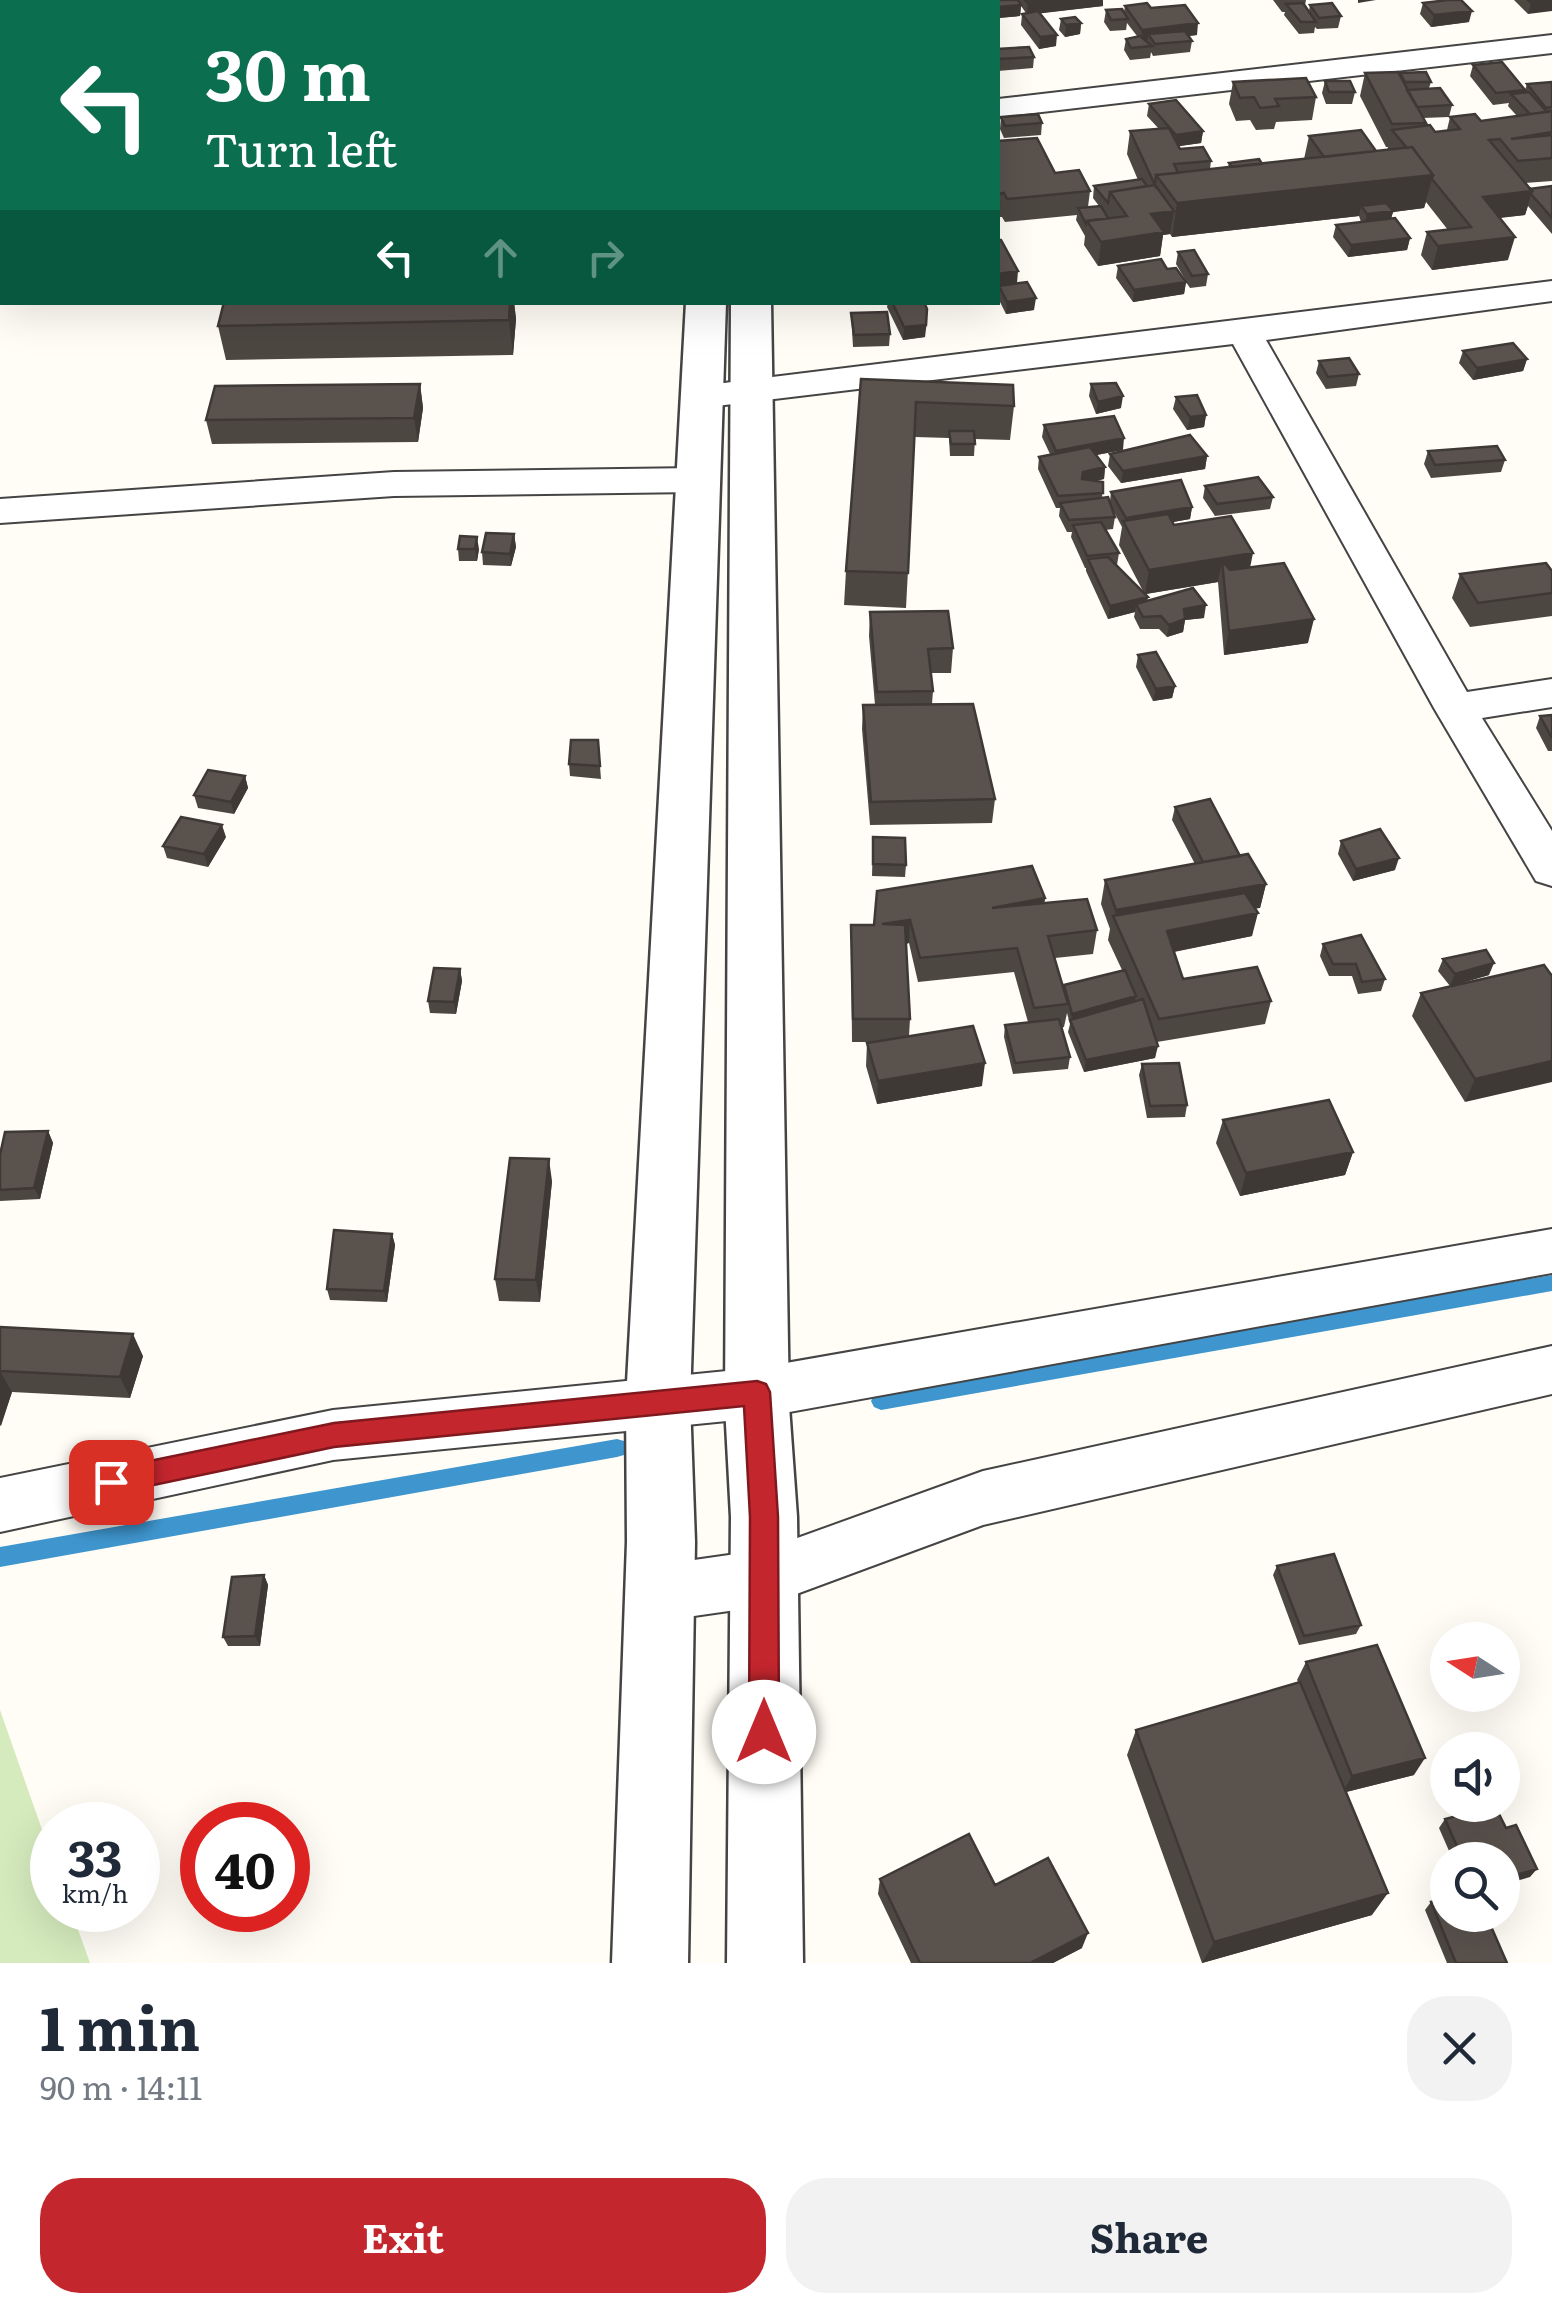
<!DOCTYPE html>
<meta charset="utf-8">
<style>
:root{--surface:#fff;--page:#f2f2f3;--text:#1f2937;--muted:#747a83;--accent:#c4262e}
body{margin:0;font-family:Literata,serif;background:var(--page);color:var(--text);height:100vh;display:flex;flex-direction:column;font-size:38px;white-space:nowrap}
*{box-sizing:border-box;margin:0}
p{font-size:32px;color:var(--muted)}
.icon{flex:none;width:55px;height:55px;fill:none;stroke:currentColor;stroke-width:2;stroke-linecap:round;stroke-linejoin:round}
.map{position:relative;height:1963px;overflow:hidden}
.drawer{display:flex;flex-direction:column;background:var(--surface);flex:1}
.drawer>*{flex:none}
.guide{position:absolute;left:0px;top:0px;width:1000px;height:305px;box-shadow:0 10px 40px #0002;background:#0b6e4f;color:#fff;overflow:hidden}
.needle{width:65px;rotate:282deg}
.buttons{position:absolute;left:1430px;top:1622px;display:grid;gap:20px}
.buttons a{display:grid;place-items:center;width:90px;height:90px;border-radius:50%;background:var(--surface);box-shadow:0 10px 40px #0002;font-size:50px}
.speed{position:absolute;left:30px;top:1802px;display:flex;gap:20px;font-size:50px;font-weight:700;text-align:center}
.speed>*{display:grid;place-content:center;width:130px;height:130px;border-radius:50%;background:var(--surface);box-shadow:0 10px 40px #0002;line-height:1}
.speed small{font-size:25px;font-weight:400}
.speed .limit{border:15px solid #d22;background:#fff;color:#111}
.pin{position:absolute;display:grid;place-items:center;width:85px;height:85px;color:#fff;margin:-42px;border-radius:20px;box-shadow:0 5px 15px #0006}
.me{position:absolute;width:110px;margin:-55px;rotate:0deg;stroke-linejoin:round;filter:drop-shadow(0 0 8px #0008)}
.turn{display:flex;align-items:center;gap:35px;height:210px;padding:0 40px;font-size:45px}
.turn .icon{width:130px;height:130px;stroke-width:2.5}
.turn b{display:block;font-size:70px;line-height:85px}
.lanes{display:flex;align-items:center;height:95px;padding:0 40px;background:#0003;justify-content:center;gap:50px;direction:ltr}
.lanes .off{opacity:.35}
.round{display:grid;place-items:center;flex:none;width:105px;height:105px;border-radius:40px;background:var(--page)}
.overview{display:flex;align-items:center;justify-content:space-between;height:170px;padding:0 40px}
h1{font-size:60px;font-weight:700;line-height:75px}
.button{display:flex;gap:20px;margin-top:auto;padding:20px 40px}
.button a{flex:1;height:115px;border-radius:40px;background:var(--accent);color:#fff;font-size:40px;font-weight:700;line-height:115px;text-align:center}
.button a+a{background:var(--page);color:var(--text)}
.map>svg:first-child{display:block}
.green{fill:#d5ebbd}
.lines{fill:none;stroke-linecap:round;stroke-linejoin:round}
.stream{fill:#3f96cf;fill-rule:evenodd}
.minor-casing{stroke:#444;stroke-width:4}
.tertiary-casing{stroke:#444;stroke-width:5}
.minor{fill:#fff;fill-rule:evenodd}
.tertiary{fill:#fff;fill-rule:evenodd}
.wall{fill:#4d4742;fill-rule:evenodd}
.shaded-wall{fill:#3f3936}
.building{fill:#5a524d;stroke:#3f3936;stroke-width:2.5}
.route{fill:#c4262e;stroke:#7f191e;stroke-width:2.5}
</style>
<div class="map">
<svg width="1552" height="1963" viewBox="0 0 1552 1963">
<rect width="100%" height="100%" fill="#fffdf5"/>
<!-- green -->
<path class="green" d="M0,1710L52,1858V1910H71L90,1963H0Z"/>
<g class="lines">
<!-- stream -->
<path class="stream" d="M1552,1275V1291L881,1410L874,1407L871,1401L874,1395L881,1392Z
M617,1439L624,1441L627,1448L624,1455L617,1457L0,1567V1547Z"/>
<!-- minor casing -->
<g class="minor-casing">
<path id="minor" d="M1552,35V53L998,117V99Z
M1552,281V301L1266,340L1467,692L1552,679V707L1482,718L1552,831V886L1536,881L1434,708L1233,344L700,408L687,405L682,397L687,389L700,386Z
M696,468L709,472L715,480L709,488L696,492L394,496L0,523V499L394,472Z
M1552,1229V1273L757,1418L333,1460L0,1532V1478L333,1410L757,1368Z
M1552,1346V1394L983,1525L764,1606L659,1621L638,1613L629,1593L638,1573L659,1565L764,1550L983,1471Z"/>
</g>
<!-- tertiary casing -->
<g class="tertiary-casing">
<path id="tertiary" d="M706,0H740V2H707Z
M686,302H726L690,1401L695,1542L688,1963H612L627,1542L626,1401Z
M731,302H771L789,1406L797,1517L803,1963H727L731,1517L725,1406Z"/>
</g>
<!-- minor -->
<use href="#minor" class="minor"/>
<!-- tertiary -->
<use href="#tertiary" class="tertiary"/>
</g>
<!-- wall -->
<path class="wall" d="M840,0H937V2H840Z
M948,0H1103V6L1040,13L1056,46L1039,49L1021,25L1022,14L1026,13L1021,6L1020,16L998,18V2H947Z
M1273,0H1306L1305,5L1309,11L1310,5L1341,16L1338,28L1317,29L1315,27L1314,33L1299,34L1284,15L1285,12H1282Z
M1514,0H1552L1528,14Z
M1423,3L1469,22L1431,27L1420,14Z
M1125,6L1151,8L1197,35L1188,36L1192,41L1190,52L1153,56L1151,52L1150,58L1130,60L1124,50L1126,39L1137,36L1127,23L1126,30L1110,31L1104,22L1106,10L1124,12Z
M1061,19L1081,23L1080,34L1065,37L1059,30Z
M998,49L1034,57L1033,68L998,71Z
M1473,65L1525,90L1527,84L1552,82V181L1525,183L1530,189L1552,186V234L1528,206L1525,215L1500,218L1508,260L1432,270L1421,255L1427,232L1448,230L1426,202L1424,208L1393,212L1391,218L1410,238L1407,250L1348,257L1333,237L1336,225L1361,222L1359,216L1172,237L1170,234L1163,235L1160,256L1098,266L1084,245L1085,236L1076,220L1077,215L1005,222L1002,217H998V141L1090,191L1088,207L1099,206L1093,198L1094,186L1138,180L1127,154L1130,131L1159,129L1147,116L1149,104L1203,131L1201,143L1178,146L1180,149L1211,161L1210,169L1228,167L1229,163L1262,164L1304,159L1309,136L1376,151L1387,150L1388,147H1386L1360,96L1365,73L1399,75L1400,73L1431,82L1429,88L1452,105L1449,117L1423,118L1426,123L1425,126L1435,132L1447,130L1450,117L1481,121L1517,116L1508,106L1509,103L1493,105L1470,76Z
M1325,81L1355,92L1352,104H1326L1322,93Z
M1233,82L1316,97L1312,120L1276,122L1274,129L1256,130L1250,120L1236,121L1229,104Z
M1001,117L1042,123L1041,135L1004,138L1000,129Z
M998,240L1017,283L1034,310L1006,314L998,298Z
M1178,252L1208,274L1206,286L1190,288L1186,282L1184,294L1133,302L1116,278L1118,266L1186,281L1176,264Z
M224,302H514L516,319L513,355L226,360L218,326Z
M888,302H924L925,337L903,340L887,307Z
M851,313L890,334L889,346L853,347Z
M1463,351L1527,359L1523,371L1473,380L1459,363Z
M1319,361L1359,374L1356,386L1326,389L1316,373Z
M861,379L1014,406L1010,440L975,439L974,456H950L949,438L915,437L906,608L844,605L846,571Z
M420,384L423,408L418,442L212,444L206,420Z
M1091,384L1121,408L1096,414L1089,396Z
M1176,397L1206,415L1204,427L1187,430L1173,409Z
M1044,425L1123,450L1096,455L1105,467L1104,479L1095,481L1103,482L1102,498L1110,501L1111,492L1192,507L1190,519L1173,522L1174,525L1250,567L1308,643L1224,655L1218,582L1146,594L1147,601L1204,618L1185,620L1183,632L1167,637L1159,629H1140L1134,617L1135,612L1108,619L1086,571V568H1085L1071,537L1072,532H1067L1059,516L1060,508H1056L1038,469L1039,457L1050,454L1042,437ZM1114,512L1122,527L1119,545L1144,593L1117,565L1119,553L1105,530L1113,529L1115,517Z
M1428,451L1505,460L1501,472L1431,478L1424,464Z
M1110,454L1207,456L1205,469L1121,483L1108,466Z
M1205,486L1273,497L1270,509L1215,516L1203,498Z
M514,534L516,547L511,566L483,565L482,552Z
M458,549H479L477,561H459Z
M1460,574L1552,593V616L1470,627L1452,598Z
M870,612L953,648L951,673H931L933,691L932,704L995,799L992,823L870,825L862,729L863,705H875L869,636Z
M1138,655L1175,686L1172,698L1153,701L1136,667Z
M1552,715V751H1548L1536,728L1540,716Z
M598,740L601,779L570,776L569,764Z
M245,776L248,788L234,814L198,808L194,795Z
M1175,807L1240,856L1266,884L1260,908H1255L1252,936L1174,952L1183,979L1271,1001L1265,1024L1157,1042L1155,1058L1084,1072L1068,1032L1070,1024L1067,1013L1064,1027L1061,1028L1070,1057L1068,1069L1013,1074L1004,1037L1005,1025L1028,1022L1014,972L918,982L909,943L906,944L910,1019L909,1036L982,1086L877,1104L866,1066L867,1043L869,1042H852L851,925H874L1045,898L1044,903L1097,930L1093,954L1055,958L1064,989V985L1122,970L1108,940L1110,929L1101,904L1105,880L1195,864L1172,820Z
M226,837L208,867L167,858L163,846Z
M873,837L906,865L905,877L872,876Z
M1341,841L1395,870L1353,881L1338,854Z
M1323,944L1385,979L1381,991L1358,994L1352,976H1329L1320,956Z
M1443,959L1489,975L1452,986L1552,976L1465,1102L1412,1016L1421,993L1450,986L1438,971Z
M460,969L462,981L456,1014L430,1013L428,1001Z
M1142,1064L1187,1105L1185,1117L1147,1118L1139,1075Z
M1223,1120L1353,1152L1345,1175L1240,1196L1216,1143Z
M48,1131L53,1143L40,1199L0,1201V1155Z
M552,1181L540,1302L499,1301L495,1279Z
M392,1234L395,1245L387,1302L330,1300L327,1289Z
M0,1327L143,1356L130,1398L12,1392L0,1426Z
M1277,1566L1361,1625L1356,1634L1299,1645L1273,1575Z
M264,1575L268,1585L260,1646H228L223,1637Z
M1306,1662L1414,1775L1346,1792L1372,1915L1202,1963L1127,1755L1136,1730L1299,1683L1297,1680Z
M1445,1819L1530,1877L1502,1860H1453L1439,1828Z
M880,1879L995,1885L1082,1948L1053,1963H911L878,1894Z
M1431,1902L1507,1963H1447L1425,1910Z"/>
<!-- shaded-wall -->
<path class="shaded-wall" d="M1056,0H1103V6L1027,15L1028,3Z
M1358,0H1376L1358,3Z
M1552,0V11L1528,14L1531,3Z
M1021,5L1020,16L998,18V7Z
M1472,11L1469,22L1431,27L1434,15Z
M1081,23L1080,34L1065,37L1066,25Z
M1198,23L1197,35L1152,40L1148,34V40L1141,41L1142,30Z
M1057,35L1056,46L1039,49L1040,37Z
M1203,131L1201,143L1174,147L1176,135Z
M1433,175L1424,208L1393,212L1390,223L1364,226L1367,214L1361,206L1359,216L1172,237L1177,203Z
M1532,191L1525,215L1477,220L1483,197Z
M1174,211L1170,234L1163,235L1160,256L1098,266L1101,242L1151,214Z
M1515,237L1508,260L1432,270L1438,246Z
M1410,238L1407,250L1348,257L1351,245Z
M1018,271L1016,295L999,286L998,297V274Z
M1186,282L1184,294L1133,302L1134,290Z
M1036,298L1034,310L1006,314L1007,302Z
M510,302H514L516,319L513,355L509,320Z
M927,321L925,337L903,340L904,327Z
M1527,359L1523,371L1473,380L1477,368Z
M420,384L423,408L418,442L414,418Z
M1123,396L1121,408L1096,414L1098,402Z
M1206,415L1204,427L1187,430L1190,417Z
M1124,438L1123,450L1054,463L1056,451Z
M1207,456L1205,469L1121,483L1123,471Z
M1105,467L1104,479L1081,484L1083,472Z
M1192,507L1190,519L1128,530L1125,525L1126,518Z
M514,534L516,547L511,566L510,554Z
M477,537L479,549L477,561L475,549Z
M1253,553L1248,578L1224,581L1222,561L1218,582L1145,594L1149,570Z
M1148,597L1146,609L1136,604L1135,612L1108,619L1110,606Z
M1206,605L1204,618L1185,620L1183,632L1167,637L1169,625L1184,609Z
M1314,619L1308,643L1224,655L1229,631Z
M1175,686L1172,698L1153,701L1156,689Z
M245,776L248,788L234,814L231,802Z
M222,825L226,837L208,867L204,854Z
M1399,858L1395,870L1353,881L1356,869Z
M1266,884L1260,908L1120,932L1114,920L1116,910Z
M1045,898L1042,922L992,908Z
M1258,913L1252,936L1162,954L1167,931Z
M910,920L909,943L881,948L882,924Z
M1494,963L1489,975L1450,986L1455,974Z
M460,969L462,981L456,1014L454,1002Z
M1136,996L1133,1008L1071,1021L1072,1014Z
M1158,1046L1155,1058L1084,1072L1086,1060Z
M1552,1061V1082L1465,1102L1475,1079Z
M985,1063L982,1086L877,1104L878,1081Z
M48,1131L53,1143L40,1199L34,1188Z
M1353,1152L1345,1175L1240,1196L1246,1173Z
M549,1159L552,1181L540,1302L536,1280Z
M392,1234L395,1245L387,1302L384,1291Z
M133,1334L143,1356L130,1398L120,1377Z
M0,1371L12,1392L1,1426L0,1425Z
M264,1575L268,1585L260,1646L255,1636Z
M1425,1758L1414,1775L1342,1793L1352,1776Z
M1537,1869L1530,1877L1502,1885V1879Z
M1388,1893L1372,1915L1202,1963L1214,1942Z
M1088,1933L1082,1948L1053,1963H1030Z"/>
<!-- building -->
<path class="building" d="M847,0H878L864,1V2H848Z
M953,0H1018L1021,5L998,7V2H955Z
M1025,0H1056L1028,3Z
M1448,0H1461L1472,11L1434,15L1423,3Z
M1528,0H1552L1531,3Z
M1147,3L1151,8L1185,5L1198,23L1142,30L1125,6Z
M1303,3L1316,22H1301L1286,4Z
M1332,3L1341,16L1319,18L1310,5Z
M1122,9L1128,19L1111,20L1106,10Z
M1038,11L1057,35L1040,37L1022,14Z
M1075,17L1081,23L1066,25L1061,19Z
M1185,31L1192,41L1155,44L1148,34Z
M1140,36L1152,46L1131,48L1126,39Z
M1029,47L1034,57L998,59V49Z
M1502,62L1525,90L1496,93L1473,65Z
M1398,72L1426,123L1392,124L1365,73Z
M1426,72L1431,82H1405L1400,73Z
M1306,78L1316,97L1275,99L1279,106L1260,108L1254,97L1240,98L1233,82Z
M1325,81H1350L1355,92H1329Z
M1552,82V107L1546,108L1527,84Z
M1440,88L1452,105L1417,107L1407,90Z
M1529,92L1547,112L1530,114L1511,94Z
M1176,100L1203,131L1176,135L1149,104Z
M1552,111V132L1511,139L1552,135V158L1518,161L1500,139L1489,140L1532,191L1483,197L1515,237L1438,246L1427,232L1471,227L1432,179L1433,175L1412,147L1407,148L1392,130L1430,125L1435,132L1460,129L1450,117L1475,114L1481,121Z
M1038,114L1042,123L1005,126L1001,117Z
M1169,128L1180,149L1203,147L1211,161L1174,164L1178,173L1156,175L1155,185L1130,131Z
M1361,130L1376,151L1324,157L1309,136Z
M1037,138L1055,173L1079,170L1090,191L1007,199L1004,193L998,194V141Z
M1412,147L1433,175L1177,203L1156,175Z
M1259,159L1262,164L1232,167L1229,163Z
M1142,179L1147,186L1110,192L1108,203L1094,186Z
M1155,185L1174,211L1151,214L1164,232L1101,242L1087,221L1127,216L1110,192Z
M1552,186V218L1531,194L1532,191L1530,189Z
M1386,203L1393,211L1367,214L1361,206Z
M1101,206L1108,218L1087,221L1086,224L1078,208Z
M1395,218L1410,238L1351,245L1336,225Z
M998,240H1001L1018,271L998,274Z
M1194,250L1208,274L1192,276L1178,252Z
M1161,259L1167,269L1176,268L1186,282L1134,290L1118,266Z
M1027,282L1036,298L1007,302L999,286Z
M224,302H510L509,320L218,326Z
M892,302H924L927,309L926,325L904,327Z
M887,312L890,334L854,335L851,313Z
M1513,343L1527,359L1477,368L1463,351Z
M1349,358L1359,374L1328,377L1319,361Z
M861,379L1013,385L1014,406L916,402L908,573L846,571Z
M1116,383L1123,396L1098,402L1091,384Z
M420,384L414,418L206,420L215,386Z
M1197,395L1206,415L1190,417L1176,397Z
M1114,416L1124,438L1056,451L1044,425Z
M949,431H974L975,444H951Z
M1190,435L1207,456L1123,471L1110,454Z
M1497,446L1505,460L1435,465L1428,451Z
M1090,447L1105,467L1083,472L1082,479L1103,482V493L1058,496L1039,457Z
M1258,477L1273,497L1217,504L1205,486Z
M1181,480L1192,507L1126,518L1111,492Z
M1108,497L1115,517L1069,520L1060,503Z
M1168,514L1174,525L1231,516L1253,553L1149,570L1123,521Z
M1101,522L1119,553L1087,556L1073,525Z
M486,533L514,534L510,554L482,552Z
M460,536L477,537L475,549H458Z
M1108,557L1148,597L1110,606L1088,559Z
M1222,561L1230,570L1284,563L1314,619L1229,631Z
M1546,563L1552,571V593L1478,603L1460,574Z
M1193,588L1206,605L1184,609L1185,619L1169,625L1161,616L1143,617L1136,604Z
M948,611L953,648L928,649L933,691L877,692L870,612Z
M1156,652L1175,686L1156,689L1138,655Z
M973,704L995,799L871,802L863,705Z
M1552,715V738L1540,716Z
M571,740H598L600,766L569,764Z
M208,770L245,776L231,802L194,795Z
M1210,799L1240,856L1203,862L1175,807Z
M181,817L222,825L204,854L163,846Z
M1380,829L1399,858L1356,869L1341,841Z
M873,837L905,838L906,865L873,864Z
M1248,854L1266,884L1116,910L1105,880Z
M1032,866L1045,898L992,908L1087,899L1097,930L1048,936L1068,1004L1034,1008L1017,948L920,958L910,920L882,924L905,925L910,1019H853L851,925H874L877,891Z
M1245,893L1258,913L1167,931L1183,979L1257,967L1271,1001L1159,1019L1113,916Z
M1361,935L1385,979L1362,982L1356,964H1333L1323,944Z
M1486,950L1494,963L1455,974L1443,959Z
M1544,965L1552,976V1061L1475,1079L1421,993Z
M434,968L460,969L454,1002L428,1001Z
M1125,970L1136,996L1072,1014L1064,985Z
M1143,999L1158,1046L1086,1060L1070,1020Z
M1059,1019L1070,1057L1015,1063L1005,1025Z
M973,1026L985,1063L878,1081L867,1043Z
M1179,1063L1187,1105L1150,1106L1142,1064Z
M1329,1100L1353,1152L1246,1173L1223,1120Z
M48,1131L34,1188L0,1190V1155L5,1132Z
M510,1158L549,1159L536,1280L495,1279Z
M334,1230L392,1234L384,1291L327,1289Z
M0,1327L133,1334L120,1377L0,1371V1372Z
M1334,1554L1361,1625L1304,1636L1277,1566Z
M264,1575L255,1636L223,1637L232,1577Z
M1377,1645L1425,1758L1352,1776L1306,1662Z
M1300,1682L1388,1893L1214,1942L1136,1730Z
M1495,1806L1506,1828L1516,1825L1537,1869L1502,1879V1860H1463L1445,1819Z
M969,1834L995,1885L1048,1858L1088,1933L1030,1963H920L880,1879Z
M1448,1898V1915H1486L1507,1963H1456L1431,1902Z"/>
<!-- route -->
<path class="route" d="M757,1381L766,1384L770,1392L778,1517L779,1732L775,1742L764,1747L754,1742L749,1732L750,1517L744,1406L334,1447L111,1494L102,1491L98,1482L102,1473L111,1469L334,1423Z"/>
</svg>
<div class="buttons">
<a><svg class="needle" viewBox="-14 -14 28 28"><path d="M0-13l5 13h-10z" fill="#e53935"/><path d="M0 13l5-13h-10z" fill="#747a83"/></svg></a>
<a><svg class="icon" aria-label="sound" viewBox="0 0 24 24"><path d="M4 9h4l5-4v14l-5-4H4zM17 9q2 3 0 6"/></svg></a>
<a><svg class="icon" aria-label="search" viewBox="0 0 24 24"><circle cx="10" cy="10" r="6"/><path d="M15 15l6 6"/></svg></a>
</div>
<div class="speed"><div>33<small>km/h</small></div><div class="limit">40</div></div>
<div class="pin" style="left:111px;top:1482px;background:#d93025"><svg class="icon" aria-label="arrive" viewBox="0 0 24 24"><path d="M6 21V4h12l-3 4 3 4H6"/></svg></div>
<svg class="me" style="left:764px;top:1732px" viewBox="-20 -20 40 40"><circle r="19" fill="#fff"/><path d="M0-13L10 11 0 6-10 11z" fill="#c4262e"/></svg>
<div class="guide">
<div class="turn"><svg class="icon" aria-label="left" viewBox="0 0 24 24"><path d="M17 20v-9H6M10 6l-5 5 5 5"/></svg><div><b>30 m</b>Turn left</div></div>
<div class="lanes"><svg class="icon" aria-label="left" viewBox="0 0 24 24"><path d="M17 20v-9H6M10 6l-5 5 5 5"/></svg><svg class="icon off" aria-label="ahead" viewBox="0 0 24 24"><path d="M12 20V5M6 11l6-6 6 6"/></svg><svg class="icon off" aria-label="right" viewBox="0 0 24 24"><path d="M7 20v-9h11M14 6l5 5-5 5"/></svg></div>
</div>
</div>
<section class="drawer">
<div class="overview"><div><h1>1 min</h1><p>90 m · 14:11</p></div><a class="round"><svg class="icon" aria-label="close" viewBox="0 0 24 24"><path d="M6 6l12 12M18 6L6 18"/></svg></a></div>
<div class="button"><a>Exit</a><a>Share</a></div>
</section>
